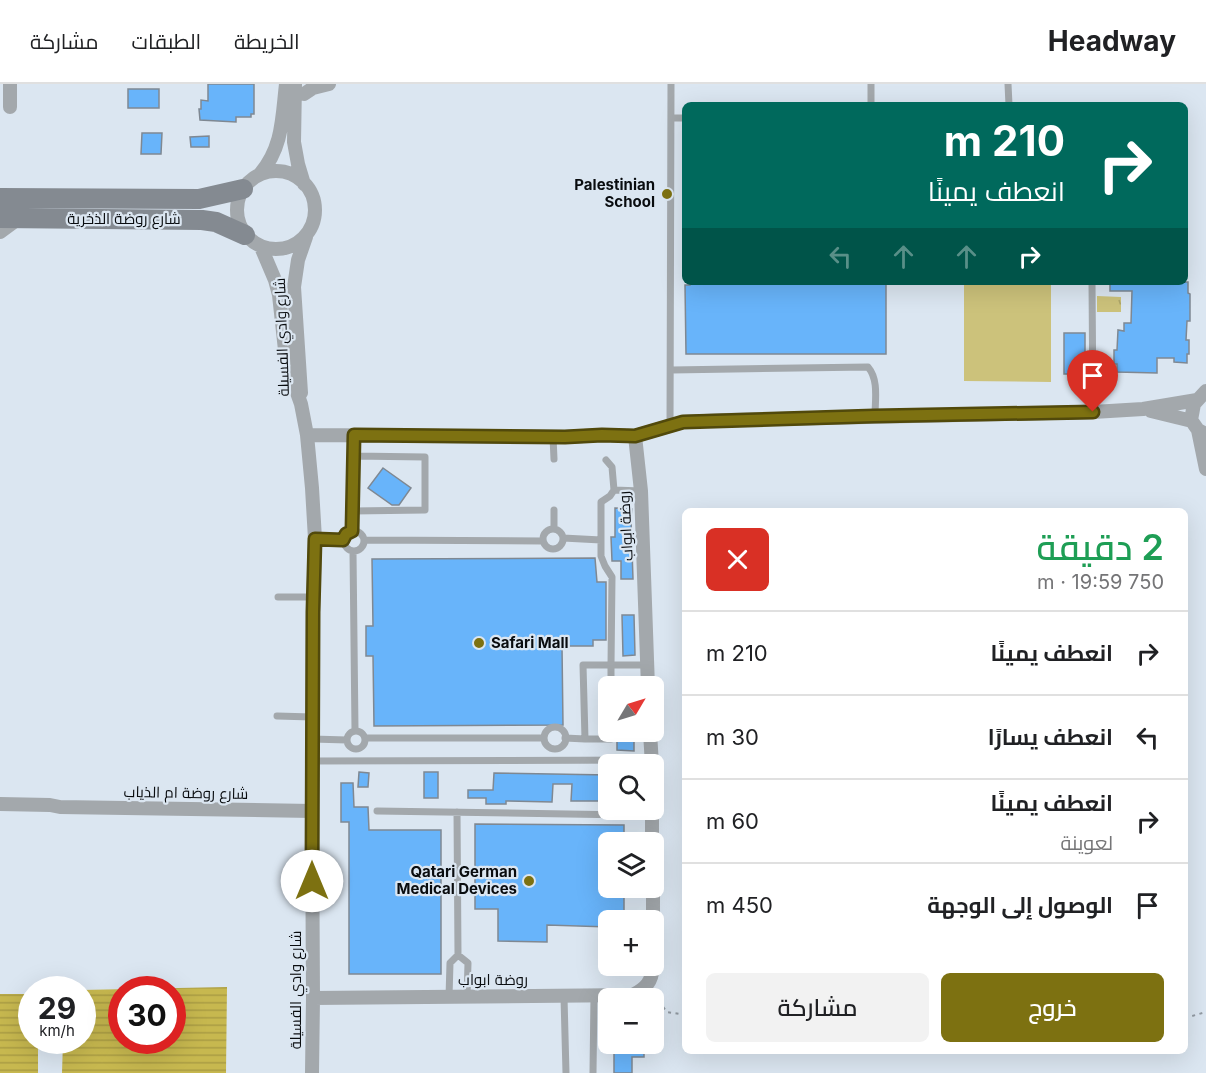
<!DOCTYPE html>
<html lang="ar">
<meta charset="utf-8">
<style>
:root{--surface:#fff;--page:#f2f2f2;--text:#202124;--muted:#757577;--line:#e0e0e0;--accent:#7d7111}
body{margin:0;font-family:Inter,Cairo,sans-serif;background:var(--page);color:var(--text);direction:rtl;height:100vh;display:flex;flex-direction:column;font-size:22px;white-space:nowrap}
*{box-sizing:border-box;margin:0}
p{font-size:20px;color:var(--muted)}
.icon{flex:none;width:33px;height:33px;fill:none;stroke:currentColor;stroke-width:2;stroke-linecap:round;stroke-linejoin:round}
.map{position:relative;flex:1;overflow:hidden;direction:ltr}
.panel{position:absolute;left:682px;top:424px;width:506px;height:546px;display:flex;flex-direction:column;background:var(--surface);border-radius:9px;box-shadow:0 6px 24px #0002;direction:rtl}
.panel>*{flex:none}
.hud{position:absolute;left:682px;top:18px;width:506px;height:183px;border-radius:9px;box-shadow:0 6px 24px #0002;direction:rtl;background:#00695c;color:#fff;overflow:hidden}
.needle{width:39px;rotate:52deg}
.fabs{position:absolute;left:598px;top:592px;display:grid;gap:12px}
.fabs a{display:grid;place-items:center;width:66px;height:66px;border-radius:9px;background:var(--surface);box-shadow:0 6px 24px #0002;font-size:30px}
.speed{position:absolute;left:18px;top:892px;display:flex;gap:12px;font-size:30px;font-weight:700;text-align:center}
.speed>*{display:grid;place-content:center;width:78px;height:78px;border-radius:50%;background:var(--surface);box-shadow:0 6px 24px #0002;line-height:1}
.speed small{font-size:15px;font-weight:400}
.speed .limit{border:9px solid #d22;background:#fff;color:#111}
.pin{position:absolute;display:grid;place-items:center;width:51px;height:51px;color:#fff;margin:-62px -26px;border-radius:50% 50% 50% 0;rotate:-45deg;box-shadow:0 0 6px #0007}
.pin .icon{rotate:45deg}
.me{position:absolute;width:66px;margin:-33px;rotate:0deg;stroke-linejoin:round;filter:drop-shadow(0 0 4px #0008)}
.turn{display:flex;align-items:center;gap:21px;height:126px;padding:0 24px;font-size:27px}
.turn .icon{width:78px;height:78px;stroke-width:2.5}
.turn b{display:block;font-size:42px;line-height:51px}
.lanes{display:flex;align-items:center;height:57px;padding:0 24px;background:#0003;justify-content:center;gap:30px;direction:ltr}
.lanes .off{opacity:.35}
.round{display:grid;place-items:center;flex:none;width:63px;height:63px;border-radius:9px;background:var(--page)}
.overview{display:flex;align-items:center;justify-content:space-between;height:102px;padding:0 24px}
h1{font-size:36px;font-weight:600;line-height:45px;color:#1e9e55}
.cta{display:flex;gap:12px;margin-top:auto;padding:12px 24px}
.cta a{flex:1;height:69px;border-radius:9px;background:var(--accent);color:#fff;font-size:24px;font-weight:600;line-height:69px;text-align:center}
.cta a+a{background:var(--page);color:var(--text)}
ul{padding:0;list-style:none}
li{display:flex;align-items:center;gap:18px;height:84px;padding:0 24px;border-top:2px solid var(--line)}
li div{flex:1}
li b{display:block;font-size:22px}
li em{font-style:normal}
header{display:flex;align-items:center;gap:36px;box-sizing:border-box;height:84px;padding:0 30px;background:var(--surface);border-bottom:2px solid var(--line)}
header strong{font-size:28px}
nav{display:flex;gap:33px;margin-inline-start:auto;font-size:21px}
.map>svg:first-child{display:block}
.grass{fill:url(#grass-tufts)}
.pitch{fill:#ccc27b}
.water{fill:url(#water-rules);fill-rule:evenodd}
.building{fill:#68b4fa;stroke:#7f8892;stroke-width:1.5}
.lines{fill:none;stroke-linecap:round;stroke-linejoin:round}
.path{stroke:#939ba3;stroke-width:2;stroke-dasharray:3 4.5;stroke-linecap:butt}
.lane{stroke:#a3a8ac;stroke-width:7}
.street{stroke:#a3a8ac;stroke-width:14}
.secondary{stroke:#848a91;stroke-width:20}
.route-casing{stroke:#51490b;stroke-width:15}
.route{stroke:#7d7111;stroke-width:10}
.poi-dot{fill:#7d7111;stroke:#dbe6f1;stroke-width:2}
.labels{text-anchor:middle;stroke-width:4.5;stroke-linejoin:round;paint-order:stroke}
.poi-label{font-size:15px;font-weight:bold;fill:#090c0f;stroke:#dbe6f1;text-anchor:end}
.street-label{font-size:15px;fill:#090c0f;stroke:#dbe6f1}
</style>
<header>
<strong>Headway</strong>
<nav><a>الخريطة</a><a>الطبقات</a><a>مشاركة</a></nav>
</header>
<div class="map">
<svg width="1206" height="989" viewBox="0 0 1206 989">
<defs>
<pattern id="grass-tufts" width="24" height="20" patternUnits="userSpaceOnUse" patternTransform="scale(1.5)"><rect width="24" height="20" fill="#ccc27b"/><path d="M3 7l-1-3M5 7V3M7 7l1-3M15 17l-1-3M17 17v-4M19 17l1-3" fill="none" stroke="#aea669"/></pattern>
<pattern id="water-rules" width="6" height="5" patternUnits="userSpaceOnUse" patternTransform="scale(1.5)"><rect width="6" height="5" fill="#c7b84f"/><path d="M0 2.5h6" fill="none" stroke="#aa9d44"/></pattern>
</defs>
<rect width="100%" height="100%" fill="#dbe6f1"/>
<!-- grass -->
<path class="grass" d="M1097,212L1121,213V228H1097Z"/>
<!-- pitch -->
<path class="pitch" d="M964,198H1051V298L964,297Z"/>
<!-- water -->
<path class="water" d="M227,903L226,989H62L63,957H82V906H81ZM122,906H172V957H122Z
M0,910H31L32,957H38V989H0Z"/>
<!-- building -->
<path class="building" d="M208,0H254V30H251V33H236V38L200,36L199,25H201V16L208,17Z
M128,5H159V24H128Z
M142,49H162L161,70H141Z
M209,52V63H191L190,53Z
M690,198H886V270H686L685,201H690Z
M1110,198H1188V209L1190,210V237H1187L1186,256H1189V270H1187V279L1174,278V274H1157V289L1117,288V280H1114V266H1117L1118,246L1124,247V239H1131L1132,207H1110Z
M1064,249H1085V290H1064Z
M383,384L411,404L399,421H392L368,404Z
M615,424L632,425L631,436L633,495H621V477H612L611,453H615Z
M595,474L597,498H606V556H593V562H562L563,641L374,642L373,572H366V542H373L372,475Z
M622,531H634L635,571L623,572Z
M617,648H634V667L617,666Z
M359,688L369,689L368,703H358Z
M424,688H438V714H424Z
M494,689L609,691V717H571L572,700H553L552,718L506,717V720H486V714H468V706H493Z
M341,699H353L354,723H368L369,746H441V890H349V738H341Z
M475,740L624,741V759H609V804H624V837H609V843L547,841V858L498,857V825H475Z
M644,963V973H632V989H614V964Z"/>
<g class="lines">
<!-- path -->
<path class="path" d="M654,911L667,928L686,931
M1185,934L1206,928"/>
<!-- lane -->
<path class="lane" d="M1008,0L1009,21
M871,21V0
M671,34H686
M1092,198L1093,328
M672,286L868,283C879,296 875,316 875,332
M670,342L671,0
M553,353L554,375
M606,376L612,383L614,406
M353,427L425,426V373L354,372
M543 455a10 10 0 1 1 20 0a10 10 0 1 1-20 0Z
M554,445V426
M344 457a10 10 0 1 1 20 0a10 10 0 1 1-20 0Z
M353,447L354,351
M563,454L601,456
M315,455L343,456
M364,456L542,457
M353,468L355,646
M278,513H313
M611,603V581H647
M277,632L312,633
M544 654a11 11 0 1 1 22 0a11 11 0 1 1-22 0Z
M347 656a9 9 0 1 1 18 0a9 9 0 1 1-18 0Z
M365,654H544
M565,654L585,655L583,581H611L612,493L605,482L601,472V418L610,412L614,406L641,407
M312,655L347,656
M585,655H611V648
M312,677L652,676
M377,727L628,731
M458,871L468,879L467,913
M449,913L450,879L458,871L457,728
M564,913L566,989
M593,989L594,912"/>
<!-- street -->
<path class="street" d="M295,0L294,58L298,80L304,100
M304,10L313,4L329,0
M10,23V0
M237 126a39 39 0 1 1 78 0a39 39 0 1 1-78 0Z
M260,90C283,63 282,34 286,0
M0,148L19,134
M261,163L275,196L279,211L285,266L290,289L301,320L307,351L312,404L315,455L313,528L312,727L313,914L312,989
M1206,307L1194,320L1191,336L1198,346L1206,350
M301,309L294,203L298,176L306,153
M1151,327L1192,337
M1198,346L1206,385
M307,351L565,353L602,351L635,352L683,338L726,336L1093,328L1143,325L1197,316
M635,352L641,407L648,603
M650,648L652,681
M0,720L50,721L60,723L312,727
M652,726V759
M653,804V837
M313,914L633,911C646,904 652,898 653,882"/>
<!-- secondary -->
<path class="secondary" d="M0,114L199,115L243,105
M0,134L202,136L216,138L245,151"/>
</g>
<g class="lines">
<!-- route casing -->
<g class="route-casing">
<path id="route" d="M312,797L313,528L315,455L343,456L346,450L352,447L354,351L565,353L602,351L635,352L683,338L874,332L1093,328"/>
</g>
<!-- route -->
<use href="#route" class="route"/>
</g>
<!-- markers -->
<g class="poi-dot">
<circle cx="667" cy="110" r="6"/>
<circle cx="479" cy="559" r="6"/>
<circle cx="529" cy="797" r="6"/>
</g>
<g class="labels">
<!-- poi labels -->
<g class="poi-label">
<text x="655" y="106">Palestinian<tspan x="655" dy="17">School</tspan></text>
<text x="491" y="564" text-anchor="start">Safari Mall</text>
<text x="517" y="793">Qatari German<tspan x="517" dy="17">Medical Devices</tspan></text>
</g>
<!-- street labels -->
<g class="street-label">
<text x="124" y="140">شارع روضة الذخرية</text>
<text transform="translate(282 253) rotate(-92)" y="5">شارع وادي الفسيلة</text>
<text transform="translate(626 442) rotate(-93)" y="5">روضة ابواب</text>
<text transform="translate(186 709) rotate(1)" y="5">شارع روضة ام الذياب</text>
<text x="493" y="901">روضة ابواب</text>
<text transform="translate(296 906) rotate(-90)" y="5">شارع وادي الفسيلة</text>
</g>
</g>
</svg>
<div class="fabs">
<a><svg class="needle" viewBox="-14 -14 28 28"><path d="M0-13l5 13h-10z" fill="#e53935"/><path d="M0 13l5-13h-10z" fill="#757577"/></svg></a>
<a><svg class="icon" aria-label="search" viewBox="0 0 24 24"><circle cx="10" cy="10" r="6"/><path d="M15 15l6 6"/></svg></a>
<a><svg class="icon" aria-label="layers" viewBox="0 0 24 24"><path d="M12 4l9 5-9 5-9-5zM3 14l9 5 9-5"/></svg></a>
<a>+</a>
<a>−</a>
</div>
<div class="speed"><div>29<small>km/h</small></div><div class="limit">30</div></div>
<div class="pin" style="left:1093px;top:328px;background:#d93025"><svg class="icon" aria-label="arrive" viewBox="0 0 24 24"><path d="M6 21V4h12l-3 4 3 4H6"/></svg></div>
<svg class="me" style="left:312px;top:797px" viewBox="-20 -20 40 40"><circle r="19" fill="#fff"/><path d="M0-13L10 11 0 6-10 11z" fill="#7d7111"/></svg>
<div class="hud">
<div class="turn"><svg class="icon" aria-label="right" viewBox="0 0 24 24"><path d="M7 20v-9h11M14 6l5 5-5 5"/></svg><div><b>210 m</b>انعطف يمينًا</div></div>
<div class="lanes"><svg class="icon off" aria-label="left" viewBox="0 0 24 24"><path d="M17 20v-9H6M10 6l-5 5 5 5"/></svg><svg class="icon off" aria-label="ahead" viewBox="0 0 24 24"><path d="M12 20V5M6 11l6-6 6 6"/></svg><svg class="icon off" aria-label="ahead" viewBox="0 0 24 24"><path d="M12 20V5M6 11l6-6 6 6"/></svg><svg class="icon" aria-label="right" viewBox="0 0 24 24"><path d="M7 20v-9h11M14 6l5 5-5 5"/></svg></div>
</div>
<section class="panel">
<div class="overview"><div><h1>2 دقيقة</h1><p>750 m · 19:59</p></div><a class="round" style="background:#d93025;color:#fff"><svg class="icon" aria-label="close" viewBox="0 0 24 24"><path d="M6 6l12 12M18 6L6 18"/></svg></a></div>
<ul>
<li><svg class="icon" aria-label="right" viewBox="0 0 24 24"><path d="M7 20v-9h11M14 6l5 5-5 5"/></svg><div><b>انعطف يمينًا</b></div><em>210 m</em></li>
<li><svg class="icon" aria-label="left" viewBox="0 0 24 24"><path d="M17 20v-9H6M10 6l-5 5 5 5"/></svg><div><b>انعطف يسارًا</b></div><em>30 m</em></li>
<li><svg class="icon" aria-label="right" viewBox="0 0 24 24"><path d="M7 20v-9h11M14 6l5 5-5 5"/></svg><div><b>انعطف يمينًا</b><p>لعوينة</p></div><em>60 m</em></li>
<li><svg class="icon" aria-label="arrive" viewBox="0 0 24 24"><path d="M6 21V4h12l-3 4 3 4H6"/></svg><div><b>الوصول إلى الوجهة</b></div><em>450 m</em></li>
</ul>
<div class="cta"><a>خروج</a><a>مشاركة</a></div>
</section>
</div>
